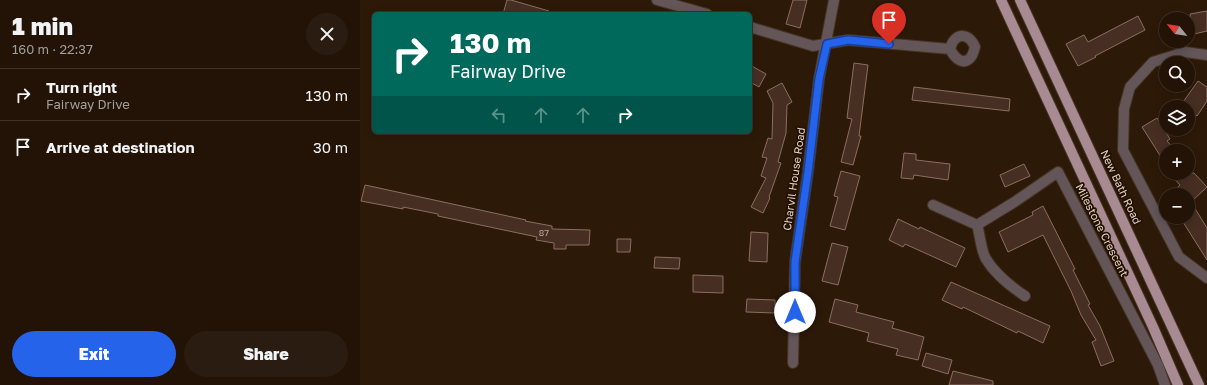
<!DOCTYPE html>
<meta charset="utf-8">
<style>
:root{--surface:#221306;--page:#2a1c10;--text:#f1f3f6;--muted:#a29e9b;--line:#3f3228;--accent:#2563eb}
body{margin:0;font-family:"Golos Text",sans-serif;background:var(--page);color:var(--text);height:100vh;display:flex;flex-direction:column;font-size:15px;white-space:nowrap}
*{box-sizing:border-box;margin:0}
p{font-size:13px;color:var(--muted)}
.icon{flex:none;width:22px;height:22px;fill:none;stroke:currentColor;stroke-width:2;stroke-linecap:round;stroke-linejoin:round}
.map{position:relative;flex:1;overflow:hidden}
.side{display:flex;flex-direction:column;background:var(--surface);width:360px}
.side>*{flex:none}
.guide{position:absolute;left:12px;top:12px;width:380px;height:122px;border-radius:6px;box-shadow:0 2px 10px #0003,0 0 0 1px var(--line);background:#00695c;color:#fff;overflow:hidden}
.needle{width:26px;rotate:300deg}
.controls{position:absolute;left:799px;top:12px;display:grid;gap:8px}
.controls a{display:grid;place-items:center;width:36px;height:36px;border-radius:50%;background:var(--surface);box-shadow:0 2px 10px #0003,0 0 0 1px var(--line);font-size:20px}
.pin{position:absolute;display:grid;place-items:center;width:34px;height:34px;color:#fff;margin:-41px -17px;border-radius:50% 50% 50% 0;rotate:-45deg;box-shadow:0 0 4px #0007}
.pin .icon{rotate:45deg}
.me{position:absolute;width:44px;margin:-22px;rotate:0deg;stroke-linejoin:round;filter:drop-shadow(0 0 3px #0008)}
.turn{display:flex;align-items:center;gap:14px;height:84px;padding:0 12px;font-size:18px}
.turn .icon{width:52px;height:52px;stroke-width:2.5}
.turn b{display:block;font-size:28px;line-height:34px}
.lanes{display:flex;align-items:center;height:38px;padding:0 12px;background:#0003;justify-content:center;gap:20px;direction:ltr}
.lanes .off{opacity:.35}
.round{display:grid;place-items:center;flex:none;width:42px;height:42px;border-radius:21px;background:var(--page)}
.overview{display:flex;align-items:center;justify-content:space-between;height:68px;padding:0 12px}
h1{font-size:24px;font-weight:800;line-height:30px}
.button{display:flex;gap:8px;margin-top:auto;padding:8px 12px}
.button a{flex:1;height:46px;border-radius:24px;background:var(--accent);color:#fff;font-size:16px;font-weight:800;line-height:46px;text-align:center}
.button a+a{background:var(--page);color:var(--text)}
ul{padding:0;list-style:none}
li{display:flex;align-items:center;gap:12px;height:52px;padding:0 12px;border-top:1px solid var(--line)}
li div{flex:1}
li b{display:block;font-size:15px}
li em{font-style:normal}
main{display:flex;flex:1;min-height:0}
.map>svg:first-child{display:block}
.building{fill:#472e22;stroke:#8c6e61}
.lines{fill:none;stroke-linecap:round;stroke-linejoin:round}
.minor-casing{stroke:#463323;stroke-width:12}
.primary-casing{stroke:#463323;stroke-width:12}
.minor{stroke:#635558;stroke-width:10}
.primary{stroke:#a88b92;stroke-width:10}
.route-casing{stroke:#184099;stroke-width:10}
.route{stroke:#2563eb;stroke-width:7}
.labels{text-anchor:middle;stroke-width:3.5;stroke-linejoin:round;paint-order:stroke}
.number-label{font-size:9px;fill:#baa99e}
.street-label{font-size:11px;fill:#e0d2c7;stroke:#231001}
</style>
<main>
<section class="side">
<div class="overview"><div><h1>1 min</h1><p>160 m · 22:37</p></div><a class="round"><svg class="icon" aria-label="close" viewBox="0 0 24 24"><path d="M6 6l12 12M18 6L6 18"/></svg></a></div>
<ul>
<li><svg class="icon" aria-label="right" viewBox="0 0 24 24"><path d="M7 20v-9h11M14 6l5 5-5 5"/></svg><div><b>Turn right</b><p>Fairway Drive</p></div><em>130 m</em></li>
<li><svg class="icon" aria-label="arrive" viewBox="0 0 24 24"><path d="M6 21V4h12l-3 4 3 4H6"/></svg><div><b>Arrive at destination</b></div><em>30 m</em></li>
</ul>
<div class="button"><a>Exit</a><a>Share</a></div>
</section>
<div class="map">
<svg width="847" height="385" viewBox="0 0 847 385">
<rect width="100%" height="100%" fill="#2d1908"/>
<!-- building -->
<path class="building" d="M147,0H151L189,11L188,14H143Z
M433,0H447L440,28L426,24Z
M847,11V31L834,34L830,14Z
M778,16L785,30L735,56L736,57L718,66L706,44L724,35L728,42Z
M494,63L508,65L499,136H501L493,165L481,162L492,119L487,118Z
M390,65L406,74L399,87L390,82Z
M838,81L847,87V101L837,116L828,110V107H824L821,105Z
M422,83L432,102L427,105L426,133L418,162L421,163L409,197L410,198L403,213L391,207L406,178L401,176L407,158L402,157L408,138L412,139L413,103L407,91Z
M554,87L650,99L649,111L552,100Z
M797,118L810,139L807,141L816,151H806V165L782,127Z
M544,153L556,154V160L590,164L588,180L554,175L553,179L541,178Z
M664,164L670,176L645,187L640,175Z
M481,171L500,176L485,230L470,226L478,197L474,196Z
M809,173H834L847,187L831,202L847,228V260L823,222L828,219V195H809L820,185Z
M5,185L166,220L165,221L192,226V229L230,230L229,245H206V249H194V243L176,240L177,237L78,216V214L43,207V209L1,201Z
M683,206L715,269L713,270L730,304L728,305L740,326L754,361L741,366L732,342L736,340L721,315L711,291L683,235L648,252L639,232L673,215L672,212Z
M538,219L559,229L560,227L605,248L596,267L545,244L543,247L529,240Z
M391,232L408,233L407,262L389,261Z
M257,239H271L270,252H257Z
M472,243L488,247L478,285L462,281Z
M295,257L320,258L319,269L294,268Z
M333,275L363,276V293L333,292Z
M591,282L690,326L683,343L658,331L657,333L603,307L602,309L582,300Z
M387,299L415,300V313L386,312Z
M475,299L498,305L496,312L534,322L532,328L564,337L558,360L536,355L538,349L507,341L509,333L469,322Z
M566,353L592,360L588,374L562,366Z
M593,371L633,381V385H589Z"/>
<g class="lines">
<!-- minor casing -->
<g class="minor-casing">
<path id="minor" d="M297,0L347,14
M390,27L453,46L488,40L590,49C594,33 608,31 615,47C614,50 613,55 611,57C603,67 594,57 590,49
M847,55L825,52L793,62L770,87L764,109L763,150L819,257L847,278
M573,205L617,225L656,201L698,172L798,365L805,385
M617,225C620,234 621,251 626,259C635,274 650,286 665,296
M433,363L435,262L448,172L459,79L474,0"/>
</g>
<!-- primary casing -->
<g class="primary-casing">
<path id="primary" d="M641,0L793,327L818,385
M660,0L839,385"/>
</g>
<!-- minor -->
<use href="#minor" class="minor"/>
<!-- primary -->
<use href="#primary" class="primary"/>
</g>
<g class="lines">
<!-- route casing -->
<g class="route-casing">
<path id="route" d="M435,312V262L448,172L459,79L467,44L488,40L529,44"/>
</g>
<!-- route -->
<use href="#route" class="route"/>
</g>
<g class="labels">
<!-- number labels -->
<g class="number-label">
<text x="184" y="236">87</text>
</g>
<!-- street labels -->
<g class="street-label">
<text transform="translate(434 179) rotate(-82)" y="4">Charvil House Road</text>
<text transform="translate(761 187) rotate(65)" y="4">New Bath Road</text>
<text transform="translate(742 230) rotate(63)" y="4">Milestone Crescent</text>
</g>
</g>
</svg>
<div class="controls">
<a><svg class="needle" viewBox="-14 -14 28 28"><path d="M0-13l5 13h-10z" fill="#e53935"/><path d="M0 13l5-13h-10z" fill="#a29e9b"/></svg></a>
<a><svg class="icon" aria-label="search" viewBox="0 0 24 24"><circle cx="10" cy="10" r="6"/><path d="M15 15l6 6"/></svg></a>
<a><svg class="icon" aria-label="layers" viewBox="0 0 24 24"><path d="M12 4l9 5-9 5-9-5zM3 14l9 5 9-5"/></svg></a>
<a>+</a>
<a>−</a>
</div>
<div class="pin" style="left:529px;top:44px;background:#d93025"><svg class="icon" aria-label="arrive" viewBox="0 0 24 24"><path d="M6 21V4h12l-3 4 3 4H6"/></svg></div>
<svg class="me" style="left:435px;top:312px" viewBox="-20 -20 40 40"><circle r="19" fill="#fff"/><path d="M0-13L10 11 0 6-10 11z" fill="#2563eb"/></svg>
<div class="guide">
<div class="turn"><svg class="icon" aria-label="right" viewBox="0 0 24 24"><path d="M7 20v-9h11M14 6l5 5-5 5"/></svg><div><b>130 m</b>Fairway Drive</div></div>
<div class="lanes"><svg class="icon off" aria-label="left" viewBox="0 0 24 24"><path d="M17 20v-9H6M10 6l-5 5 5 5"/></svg><svg class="icon off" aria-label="ahead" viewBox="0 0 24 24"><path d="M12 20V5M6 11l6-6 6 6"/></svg><svg class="icon off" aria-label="ahead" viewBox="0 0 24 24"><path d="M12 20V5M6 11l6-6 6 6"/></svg><svg class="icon" aria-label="right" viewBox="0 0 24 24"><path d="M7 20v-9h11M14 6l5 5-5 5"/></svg></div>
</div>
</div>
</main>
